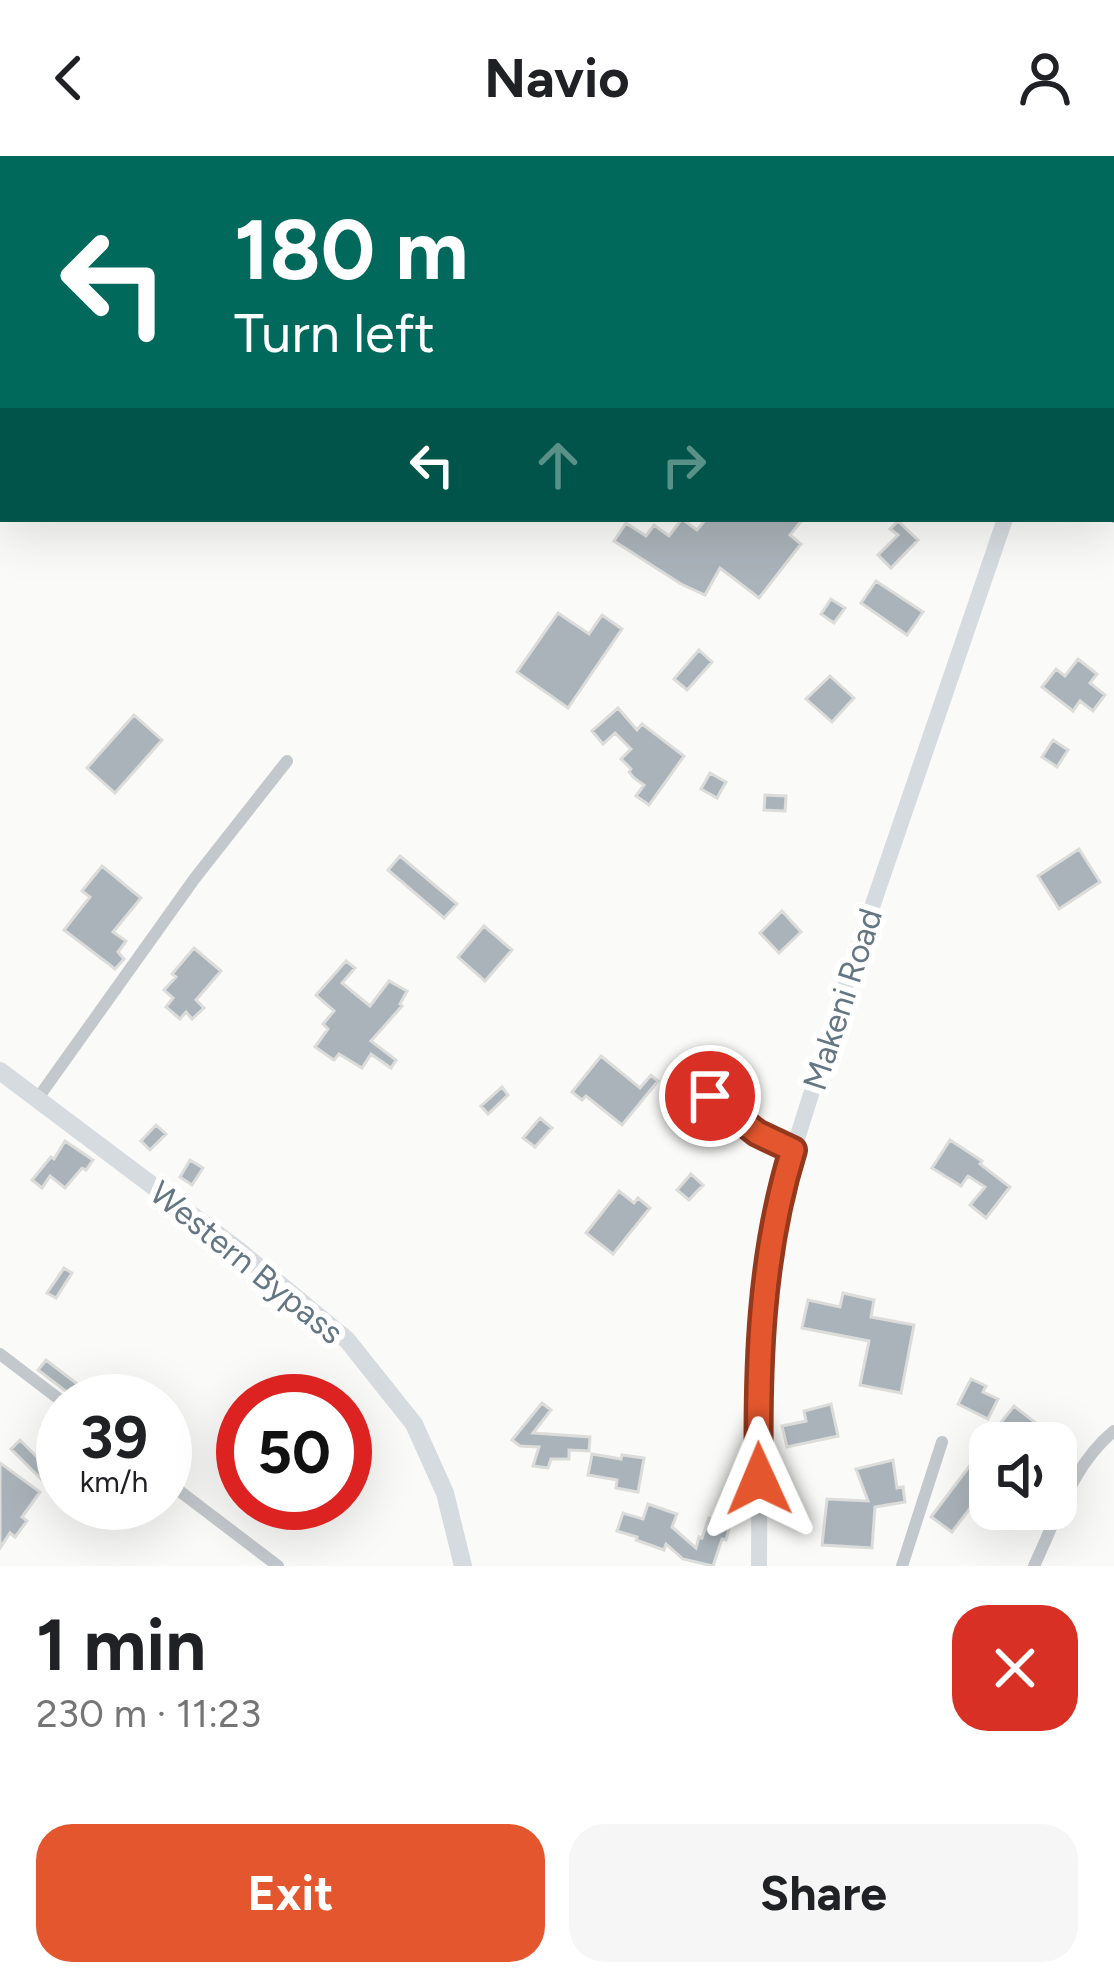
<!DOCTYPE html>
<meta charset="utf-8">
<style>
:root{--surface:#fff;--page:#f6f6f6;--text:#202124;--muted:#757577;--accent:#e4572e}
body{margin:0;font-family:Figtree,sans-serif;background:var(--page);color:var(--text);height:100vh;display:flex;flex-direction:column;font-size:45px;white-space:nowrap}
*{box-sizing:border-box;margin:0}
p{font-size:39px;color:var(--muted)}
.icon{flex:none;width:66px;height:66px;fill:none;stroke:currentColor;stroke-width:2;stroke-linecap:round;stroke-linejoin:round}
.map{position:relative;height:1410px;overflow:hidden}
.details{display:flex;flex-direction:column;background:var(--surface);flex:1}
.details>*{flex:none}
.banner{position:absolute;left:0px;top:0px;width:1116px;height:366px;box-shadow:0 12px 48px #0002;background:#00695c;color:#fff;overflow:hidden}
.controls{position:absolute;left:969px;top:1266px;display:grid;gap:24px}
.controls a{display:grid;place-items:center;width:108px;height:108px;border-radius:24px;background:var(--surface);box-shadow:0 12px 48px #0002;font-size:60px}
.speed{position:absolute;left:36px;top:1218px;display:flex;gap:24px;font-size:60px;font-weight:700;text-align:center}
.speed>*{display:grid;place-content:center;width:156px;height:156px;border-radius:50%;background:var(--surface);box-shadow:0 12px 48px #0002;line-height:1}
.speed small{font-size:30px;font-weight:400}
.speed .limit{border:18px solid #d22;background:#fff;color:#111}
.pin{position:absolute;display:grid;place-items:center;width:102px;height:102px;color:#fff;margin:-51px;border:6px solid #fff;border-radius:50%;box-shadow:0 3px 12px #0007}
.me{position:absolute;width:132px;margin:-66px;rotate:359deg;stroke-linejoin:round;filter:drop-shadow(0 0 9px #0008)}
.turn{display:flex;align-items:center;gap:42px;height:252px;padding:0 36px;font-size:54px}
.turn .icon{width:156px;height:156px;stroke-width:2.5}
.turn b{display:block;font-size:84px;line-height:102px}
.lanes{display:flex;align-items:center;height:114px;padding:0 36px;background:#0003;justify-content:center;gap:60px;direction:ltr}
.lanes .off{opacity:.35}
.round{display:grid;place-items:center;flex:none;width:126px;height:126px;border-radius:36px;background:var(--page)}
.overview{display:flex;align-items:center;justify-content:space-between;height:204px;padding:0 36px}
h1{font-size:72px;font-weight:700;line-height:90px}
.action{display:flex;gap:24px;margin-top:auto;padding:24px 36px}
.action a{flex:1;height:138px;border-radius:36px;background:var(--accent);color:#fff;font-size:48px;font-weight:700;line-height:138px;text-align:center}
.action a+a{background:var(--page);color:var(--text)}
header{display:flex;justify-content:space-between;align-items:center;height:156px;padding:0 36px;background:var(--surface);font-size:54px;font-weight:700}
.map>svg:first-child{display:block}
.building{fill:#aab3b9;stroke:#dcdcda;stroke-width:3}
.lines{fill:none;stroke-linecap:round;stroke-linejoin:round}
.lane{stroke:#c3c8cc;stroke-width:6}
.street{stroke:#c3c8cc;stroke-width:12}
.secondary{stroke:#d6dbdf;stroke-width:16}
.primary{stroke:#d6dbdf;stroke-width:18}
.route-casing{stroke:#94391e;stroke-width:30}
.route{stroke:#e4572e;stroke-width:21}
.labels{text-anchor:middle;stroke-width:12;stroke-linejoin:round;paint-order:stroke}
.street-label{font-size:33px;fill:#657683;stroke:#fff}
</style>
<header><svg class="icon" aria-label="back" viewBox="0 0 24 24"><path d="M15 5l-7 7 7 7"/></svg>Navio<svg class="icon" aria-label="person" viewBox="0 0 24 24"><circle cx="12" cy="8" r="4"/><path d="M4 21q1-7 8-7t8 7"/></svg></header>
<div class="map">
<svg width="1114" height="1410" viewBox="0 0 1114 1410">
<rect width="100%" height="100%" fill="#fafaf8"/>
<!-- building -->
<path class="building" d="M682,363L697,374L706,363H803L790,379L801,388L759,442L720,412L705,439L681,428L614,385L626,367L646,380L654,369L669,380Z
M898,365L918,384L891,412L878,399L898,379L890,373Z
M876,425L923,456L907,479L861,447Z
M831,443L845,452L834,467L821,458Z
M558,457L589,478L602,459L622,473L568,552L517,516Z
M699,494L712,506L687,534L674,523Z
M1078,503L1097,518L1090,527L1105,539L1093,555L1080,545L1073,555L1042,531L1056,513L1065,520Z
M830,520L854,542L832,566L806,543Z
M618,552L637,574L642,568L684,600L649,649L636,640L644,629L634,622L629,616L631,613L621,603L631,593L615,577L603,588L592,575Z
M134,559L162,584L115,637L87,612Z
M1053,584L1068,594L1057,611L1042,601Z
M710,617L726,626L717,642L701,633Z
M765,639L786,640L785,655L764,654Z
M1079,693L1100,726L1059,753L1038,720Z
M400,700L457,748L444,762L388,714Z
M102,710L141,742L113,776L126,785L118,796L124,803L115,813L64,774L90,741L82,735Z
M782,755L801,776L779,797L760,777Z
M484,770L512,794L485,825L458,801Z
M194,792L221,815L196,844L204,852L192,863L186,856L180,863L166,851L173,842L164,834L176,821L172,818Z
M346,805L355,812L342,827L370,850L389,825L407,835L400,848L402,850L371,885L396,904L391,912L371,898L362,912L339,898L334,904L315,891L328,873L323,868L334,855L316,839Z
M601,900L640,932L651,919L658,925L622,969L586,940L582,944L572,936Z
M502,931L508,939L488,958L481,950Z
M540,962L552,972L535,991L523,982Z
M156,969L166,978L150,994L141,985Z
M950,984L982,1005L980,1008L1010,1031L986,1062L970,1049L985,1031L968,1020L961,1030L932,1012Z
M65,985L93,1004L86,1014L82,1012L65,1032L50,1020L42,1032L32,1024L51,1001L54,1003Z
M190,1004L203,1012L192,1029L180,1021Z
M691,1018L703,1029L689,1044L677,1034Z
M619,1035L634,1047L638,1042L650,1052L613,1098L586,1077Z
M64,1112L72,1117L56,1142L47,1137Z
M843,1137L874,1144L871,1161L914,1169L901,1237L860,1229L869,1185L802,1172L808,1144L840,1151Z
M46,1204L80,1230L72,1240L38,1214Z
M971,1223L986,1230L983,1236L998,1243L988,1263L958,1248Z
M542,1247L551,1254L533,1277L590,1281L589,1295L569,1294V1303H551L548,1312L533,1310L539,1291L520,1290L512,1284Z
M831,1248L838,1280L787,1291L782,1270L806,1265L804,1255Z
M1014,1250L1054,1281L1050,1287H1019L998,1270Z
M63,1267V1323L54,1336L11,1293L20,1284L38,1302Z
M592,1298L621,1303L622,1299L644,1302L638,1336L616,1332L617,1324L588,1319Z
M977,1300L990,1309V1326L952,1376L931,1361Z
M893,1304L897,1332L903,1331L905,1346L875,1351L872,1392L822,1389L827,1343L868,1345L856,1313Z
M0,1307L40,1336L22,1361L27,1365L15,1381L10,1377L0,1392Z
M648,1348L677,1358L672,1371L696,1392L699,1381L702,1382L709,1362L730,1369L726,1384L722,1383L713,1410L683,1403L666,1388L664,1394L636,1384L637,1381L617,1375L623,1357L643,1363Z"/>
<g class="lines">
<!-- lane -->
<path class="lane" d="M1112,363L1114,364"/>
<!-- street -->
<path class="street" d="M586,0L590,3
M1113,84L1114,85
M709,940L757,977L793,994
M38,942L195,722L287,605
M0,1198L63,1246
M165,1324L278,1410
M902,1410L942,1286
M1034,1410C1056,1364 1073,1308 1114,1275"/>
<!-- secondary -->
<path class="secondary" d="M1113,49L1114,46
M759,1410L760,1176L784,1024L848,821L1005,363"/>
<!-- primary -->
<path class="primary" d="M0,915L238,1094L347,1184L414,1268L445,1337L463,1410"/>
</g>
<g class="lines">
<!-- route casing -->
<g class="route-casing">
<path id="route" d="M710,940L757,977L793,994C760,1100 757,1213 759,1323"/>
</g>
<!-- route -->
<use href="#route" class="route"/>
</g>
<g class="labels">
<!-- street labels -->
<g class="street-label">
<text transform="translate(842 843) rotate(-72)" y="12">Makeni Road</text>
<text transform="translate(247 1106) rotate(39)" y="12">Western Bypass</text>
</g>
</g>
</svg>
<div class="controls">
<a><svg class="icon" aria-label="sound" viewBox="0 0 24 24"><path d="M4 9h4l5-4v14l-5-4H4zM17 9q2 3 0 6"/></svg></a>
</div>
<div class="speed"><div>39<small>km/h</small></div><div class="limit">50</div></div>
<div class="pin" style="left:710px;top:940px;background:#d93025"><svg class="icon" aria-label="arrive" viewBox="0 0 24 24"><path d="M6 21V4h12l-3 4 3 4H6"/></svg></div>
<svg class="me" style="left:759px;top:1323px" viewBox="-20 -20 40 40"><path d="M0-17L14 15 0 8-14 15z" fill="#e4572e" stroke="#fff" stroke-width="4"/></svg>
<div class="banner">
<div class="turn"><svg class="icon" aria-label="left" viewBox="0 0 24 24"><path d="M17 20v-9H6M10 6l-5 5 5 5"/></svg><div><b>180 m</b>Turn left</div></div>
<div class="lanes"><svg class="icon" aria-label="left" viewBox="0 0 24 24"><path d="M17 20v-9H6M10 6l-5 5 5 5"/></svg><svg class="icon off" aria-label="ahead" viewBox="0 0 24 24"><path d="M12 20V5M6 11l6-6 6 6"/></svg><svg class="icon off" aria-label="right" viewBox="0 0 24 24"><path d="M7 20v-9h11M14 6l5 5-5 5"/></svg></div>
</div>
</div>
<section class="details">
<div class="overview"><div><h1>1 min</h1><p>230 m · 11:23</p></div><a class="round" style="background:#d93025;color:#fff"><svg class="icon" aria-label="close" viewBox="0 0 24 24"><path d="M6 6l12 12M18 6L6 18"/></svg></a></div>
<div class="action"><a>Exit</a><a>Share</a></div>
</section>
